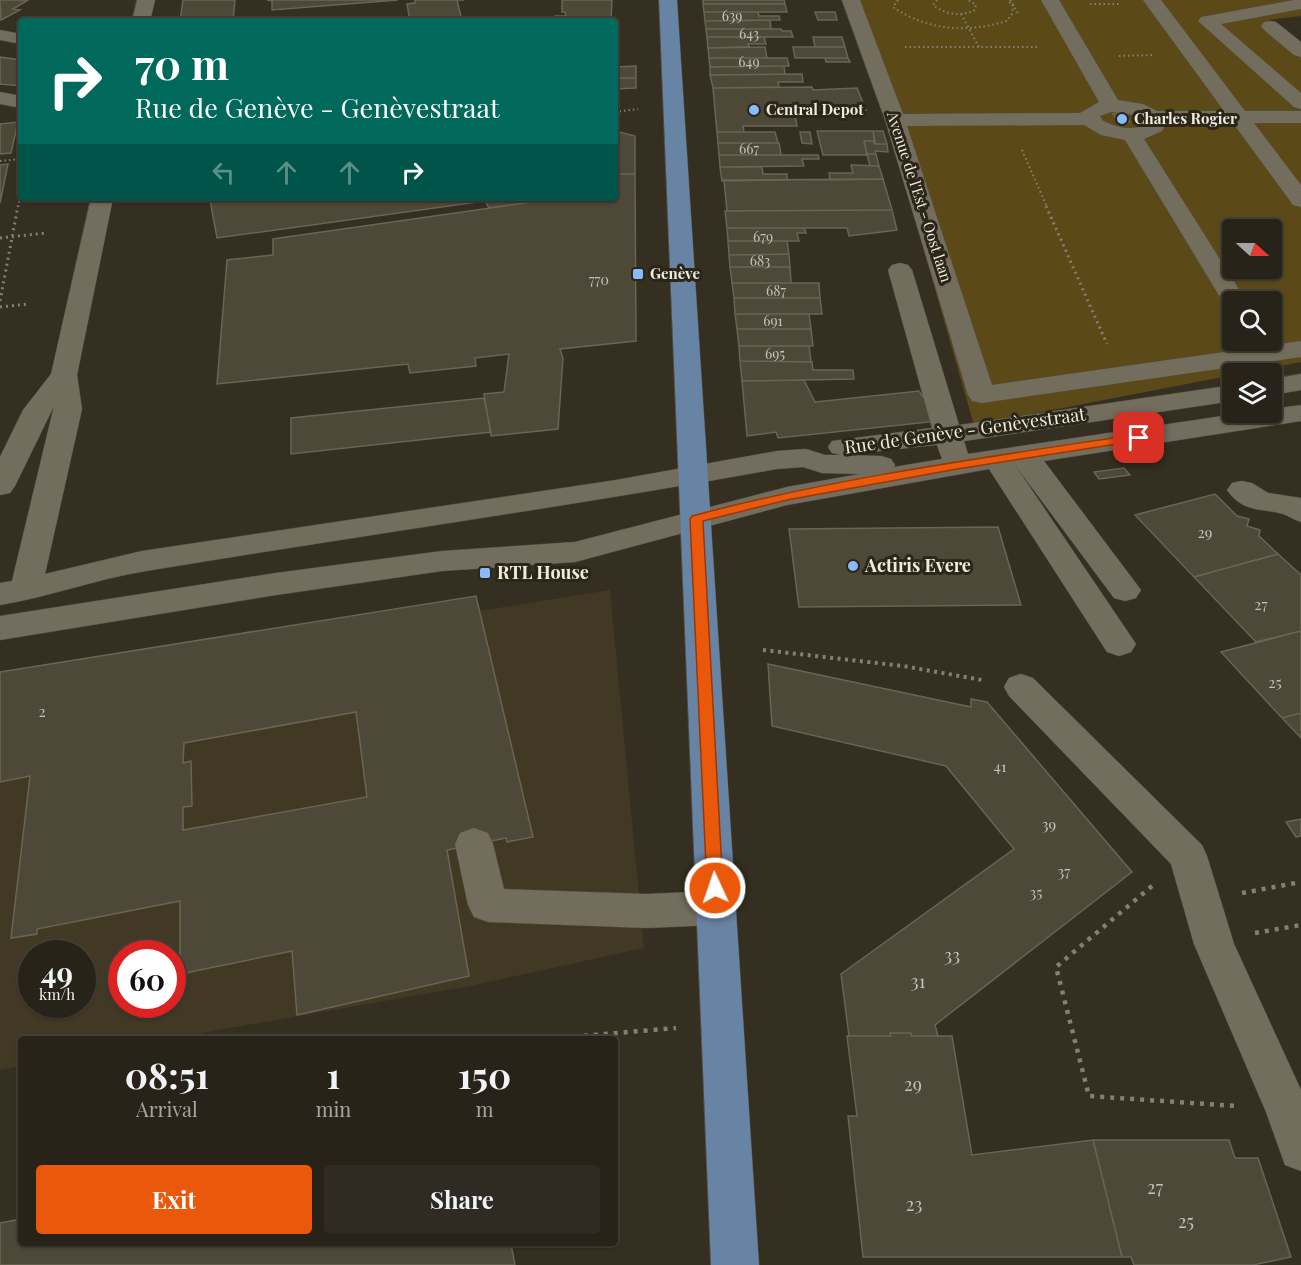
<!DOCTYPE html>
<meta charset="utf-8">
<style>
:root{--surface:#282319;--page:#302b22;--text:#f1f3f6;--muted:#a5a4a2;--line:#444038;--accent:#ea580c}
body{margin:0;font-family:"Playfair Display",serif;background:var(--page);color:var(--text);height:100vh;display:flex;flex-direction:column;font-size:22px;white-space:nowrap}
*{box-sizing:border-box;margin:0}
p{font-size:20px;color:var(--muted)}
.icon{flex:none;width:33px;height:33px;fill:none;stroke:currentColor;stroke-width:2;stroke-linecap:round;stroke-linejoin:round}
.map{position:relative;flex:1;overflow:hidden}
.sheet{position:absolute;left:18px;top:1036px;width:600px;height:210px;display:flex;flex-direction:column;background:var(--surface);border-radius:6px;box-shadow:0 2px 4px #0004,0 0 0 2px var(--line)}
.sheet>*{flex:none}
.top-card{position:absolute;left:18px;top:18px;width:600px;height:183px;border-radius:6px;box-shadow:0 2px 4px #0004,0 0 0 2px var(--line);background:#00695c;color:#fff;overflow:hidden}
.needle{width:39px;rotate:111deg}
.fabs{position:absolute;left:1222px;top:219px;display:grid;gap:12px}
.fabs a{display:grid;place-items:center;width:60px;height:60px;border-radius:6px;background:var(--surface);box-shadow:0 2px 4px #0004,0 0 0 2px var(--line);font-size:30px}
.speed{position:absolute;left:18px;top:940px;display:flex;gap:12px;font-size:30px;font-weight:700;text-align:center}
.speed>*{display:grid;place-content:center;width:78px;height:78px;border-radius:50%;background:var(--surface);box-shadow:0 2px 4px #0004,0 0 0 2px var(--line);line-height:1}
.speed small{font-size:15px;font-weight:400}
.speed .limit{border:9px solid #d22;background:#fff;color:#111}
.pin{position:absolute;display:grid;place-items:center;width:51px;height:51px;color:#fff;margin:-26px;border-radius:12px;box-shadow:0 3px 9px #0006}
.me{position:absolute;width:66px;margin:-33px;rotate:357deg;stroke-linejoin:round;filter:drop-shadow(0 0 4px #0008)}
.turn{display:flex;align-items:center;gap:21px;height:126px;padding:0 18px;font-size:27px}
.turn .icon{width:78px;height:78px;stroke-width:2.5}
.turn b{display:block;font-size:42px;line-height:51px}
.lanes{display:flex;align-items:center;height:57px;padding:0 18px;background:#0003;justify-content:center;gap:30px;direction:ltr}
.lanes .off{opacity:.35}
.eta{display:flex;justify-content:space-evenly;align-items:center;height:102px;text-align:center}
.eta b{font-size:36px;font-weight:700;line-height:42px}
.cta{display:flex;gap:12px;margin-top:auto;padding:12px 18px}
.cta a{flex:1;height:69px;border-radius:6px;background:var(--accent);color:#fff;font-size:24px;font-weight:700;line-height:69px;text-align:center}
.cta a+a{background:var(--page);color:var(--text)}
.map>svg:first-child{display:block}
.built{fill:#413924;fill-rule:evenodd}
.green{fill:#5b4a18;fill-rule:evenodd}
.building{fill:#4e4839;stroke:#696453;stroke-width:1.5;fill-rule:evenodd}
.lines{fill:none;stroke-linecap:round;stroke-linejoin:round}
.minor-casing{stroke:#534e41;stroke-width:1}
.major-casing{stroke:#534e41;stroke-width:1}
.path-far3{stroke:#847f73;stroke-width:2;stroke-dasharray:1.5 3;stroke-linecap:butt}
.path-far2{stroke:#847f73;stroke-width:3;stroke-dasharray:2 4;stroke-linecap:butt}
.path-far1{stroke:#847f73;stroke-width:4;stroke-dasharray:3 4.5;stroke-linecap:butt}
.path{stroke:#847f73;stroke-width:4.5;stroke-dasharray:4 6;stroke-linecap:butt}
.minor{fill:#736d5d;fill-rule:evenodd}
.major{fill:#6884a4;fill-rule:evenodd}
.route{fill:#ea580c;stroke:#983908;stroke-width:1.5}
.poi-dot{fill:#87bbfb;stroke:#2b2617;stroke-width:2}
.labels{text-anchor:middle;stroke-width:6;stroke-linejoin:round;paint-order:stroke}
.far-number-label{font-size:14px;fill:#c6c2b7}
.far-poi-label{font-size:15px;font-weight:bold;fill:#eeebe1;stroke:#2b2617;text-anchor:start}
.far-street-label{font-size:15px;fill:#eeebe1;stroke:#2b2617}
.number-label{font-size:15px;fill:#c6c2b7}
.street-label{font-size:18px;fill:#eeebe1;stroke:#2b2617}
.poi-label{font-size:18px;font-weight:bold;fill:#eeebe1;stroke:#2b2617;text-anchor:start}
.near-number-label{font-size:18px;fill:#c6c2b7}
</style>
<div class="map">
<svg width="1301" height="1265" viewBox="0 0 1301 1265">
<rect width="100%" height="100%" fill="#352f21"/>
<!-- built -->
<path class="built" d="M610,590L644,948L470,986L168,1039L21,1040V1066L0,1070V688ZM32,954H82V1005H32ZM122,954H172V1005H122Z"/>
<!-- green -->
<path class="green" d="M845,0H1301V16L1268,20L1270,26L1301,49V362L974,425L889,129ZM1233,230H1272V268H1233ZM1233,302H1272V340H1233Z"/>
<!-- building -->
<path class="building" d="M0,0H28L13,9L20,10L1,20Z
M183,0H235L233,21H180Z
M267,0H398L272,10V1Z
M415,0H464H457L462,21H410L407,4L415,3Z
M562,0H612L611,21H555V16H566L565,12H562Z
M703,0H784L785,4H703Z
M703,4H785L787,12H704Z
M704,12H758L759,16H779L780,20L705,21Z
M815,12H835L837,20H818Z
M770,20L771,29H706L705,21Z
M706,29H781L782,31H791L793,37H707Z
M707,37H764L766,44H748L749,47L708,48Z
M813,37H842L845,47H815Z
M765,47L767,58H709L708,48Z
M793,47H845L848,58H795Z
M0,57L21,60V86L0,84Z
M709,58H787L789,66L710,67Z
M825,58H848L850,62H826Z
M636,66V78H615V67Z
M784,66L785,74L710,75V67Z
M802,74L803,82H778L779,87L713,88L710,75Z
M615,78H636V88L615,89Z
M812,87L813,90L857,88L866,110H794L797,126H743L744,132H717L713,88Z
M1113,114H1125L1130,122H1118Z
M18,122L11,153L0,154V124Z
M615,131L635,136V174H615Z
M817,131H873L875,141H864L867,155H823Z
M873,131H883L887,144H875Z
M717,132H775L778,143H718Z
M800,132H810L812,144L802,143Z
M864,141H873L875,144H887L888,152L875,151L876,154H867Z
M718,143H779L781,155H719Z
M867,154H876L879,166H870Z
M719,155H818L819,159H802L804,166L720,167Z
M8,164L0,203V165Z
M851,165L879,166L883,179L830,180L829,173H853Z
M720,167H762L763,174H787V180L722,181Z
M615,174H635L636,341L560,349L563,358L558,429L491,436L484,394L504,392L509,354L475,358L476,366L410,373L408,364L217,384L227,260L273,255V239L560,198H615Z
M883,179L892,210L727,211L724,180Z
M222,198H560L489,208L485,201L217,238L210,200Z
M892,210L897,230L849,236L847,228H727L725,211Z
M727,228H804L806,233H797L799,241H728Z
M728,241H787L789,254L729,255Z
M789,254L790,267H730L729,255Z
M730,267H790L791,283H732Z
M732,283H819L820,298H734Z
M734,298H820L822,314H735Z
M735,314H809L811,329H737Z
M737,329H811L813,346H739Z
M739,346H809L811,362L740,361Z
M740,361L812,362L813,370H853L854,379L742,381Z
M804,380L815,402L919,391L939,421L778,438L776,432L747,436L742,381Z
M484,398L491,432L291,454V418Z
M1124,468L1130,475L1099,479L1094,472Z
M1215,494L1237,516L1249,519L1247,526L1260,530L1259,536L1278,554L1194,577L1135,515Z
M998,527L1021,605L799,607L789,529Z
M1278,554L1301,575V631L1256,642L1194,577Z
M476,596L533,837L507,842L506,838L447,850L469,976L297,1015L292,951L180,974V901L37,929V934L11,938L30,776L0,782V672ZM356,712L367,797L183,830V807L192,806L191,761L183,763L184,743Z
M1301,631V713L1282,718L1221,652Z
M768,664L971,707V699L987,702L1132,872L935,1025L938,1036H911V1033H890L891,1036H849L841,974L1014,849L946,766L772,726Z
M1301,713V738L1282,718Z
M1301,819V836L1296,837L1286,822Z
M890,1033H911V1036H952L972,1155L1093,1140L1122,1257H863L848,1116H857L847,1036H891Z
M1093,1140H1229L1235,1158H1258L1291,1257L1253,1265H1134L1131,1257H1122Z
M21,1219V1244H511L515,1265H0V1223Z"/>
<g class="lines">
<!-- minor casing -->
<g class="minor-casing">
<path id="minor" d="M137,0H155L150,21H132Z
M842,0H860L903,114L1080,113L1099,102L1041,0H1059L1118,100L1143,104L1157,111H1224L1143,0H1161L1245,111H1301V123H1254L1301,185V207L1293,205L1233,123H1166L1162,131L1144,139L1247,302H1233V309L1226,307L1223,302L1125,140L1101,135L1084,125L907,126L992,385L1301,341V357L982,403L972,401L968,395L885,120ZM1111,112L1135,115L1145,124C1132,132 1115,127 1102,120L1100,116Z
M1294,0H1301V9L1221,24L1301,93V109L1294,107L1198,21L1201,17L1207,16Z
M1270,21L1276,22L1301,42V57L1294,55L1264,30L1261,26L1264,22Z
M0,30L21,34V44L0,40Z
M0,92L21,96V108L0,104Z
M91,198H113L77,375L82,409L45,574L142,551L616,480L777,451L806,449L825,455H841L832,453L828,447L832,441L932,428L888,270L892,265L900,263L908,265L912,270L959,425L1233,385V401L964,441L968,454L1249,412H1272V409L1301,405V421L1044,461L1141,590L1136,598L1125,601L1114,598L1015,465L1136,644L1131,652L1119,656L1107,652L989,469L787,505L575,562L442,571L276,595L0,640V616L276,573L442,551L575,542L787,487L860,474L822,473L803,467L777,469C567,507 356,536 146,571C96,579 49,597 0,605V583L12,581L54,406L15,486L10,493L0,495V457L23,410L51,374ZM937,445L942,459L894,467L895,465L891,459L881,456L844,455Z
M1301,374V390L1272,395V379Z
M1242,481L1252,483L1268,493L1301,498V522C1294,520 1289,516 1283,514C1261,508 1243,513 1227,490L1232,483Z
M1021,674L1033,678L1202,845L1207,856L1234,944L1301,1090V1171L1285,1165L1266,1112L1194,944L1171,864L1009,696L1004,687L1009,678Z
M474,828L488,833L493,844L504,889L646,894L716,891L730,896L736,908L730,920L716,925L646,928L488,922L474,917L468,905L455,844L460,833Z"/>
</g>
<!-- major casing -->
<g class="major-casing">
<path id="major" d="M659,0H677L759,1265H711Z"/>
</g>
<!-- path-far3 -->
<path class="path-far3" d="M898,0L893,7C928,31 967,33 1007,21L1012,14L1013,5L1007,0
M937,0L933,5C946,15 959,16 974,11L976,5L968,0
M1010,0L1019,15
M1090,4H1121
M961,14L979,47
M905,47H1038
M1119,56L1154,55
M615,112L638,109
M1022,150L1047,207
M0,161L21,159
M18,207L21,191"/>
<!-- path-far2 -->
<path class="path-far2" d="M1046,206L1107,344
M0,238L46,233
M0,301L18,206
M0,307L28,304"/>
<!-- path-far1 -->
<path class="path-far1" d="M763,650L903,666L982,680"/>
<!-- path -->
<path class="path" d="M1152,886L1056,967L1089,1096L1236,1106
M1242,893L1301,882
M1255,933L1301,925
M534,1040L676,1028"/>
<!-- minor -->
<use href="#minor" class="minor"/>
<!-- major -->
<use href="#major" class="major"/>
</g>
<!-- route -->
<path class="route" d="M1139,434L1145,438L1143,440L957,469L787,500L703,521L723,888L721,893L715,895L710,893L707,888L690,519L692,516C838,477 989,457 1139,434Z"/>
<!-- markers -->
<g class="poi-dot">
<circle cx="754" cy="110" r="6"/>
<circle cx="1122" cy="119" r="6"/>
<rect x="632" y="268" width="12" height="12" rx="3"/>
<circle cx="853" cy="566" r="6"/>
<rect x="479" y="567" width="12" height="12" rx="3"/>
</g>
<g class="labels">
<!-- far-number labels -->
<g class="far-number-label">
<text x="732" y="21">639</text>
<text x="749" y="39">643</text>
<text x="749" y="67">649</text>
<text x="749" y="154">667</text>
<text x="763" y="242">679</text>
<text x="760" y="266">683</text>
<text x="599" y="285">770</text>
<text x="776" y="296">687</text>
<text x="773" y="326">691</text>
<text x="775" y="359">695</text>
</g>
<!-- far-poi labels -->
<g class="far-poi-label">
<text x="766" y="115">Central Depot</text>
<text x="1134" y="124">Charles Rogier</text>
<text x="650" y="279">Genève</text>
</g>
<!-- far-street labels -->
<g class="far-street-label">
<text transform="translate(919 197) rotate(72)" y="5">Avenue de l'Est - Oost laan</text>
</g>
<!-- number labels -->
<g class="number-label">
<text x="1205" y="538">29</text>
<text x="1261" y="610">27</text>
<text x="1275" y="688">25</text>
<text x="42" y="717">2</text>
<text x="1000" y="772">41</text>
<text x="1049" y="830">39</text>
<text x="1064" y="877">37</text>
<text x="1036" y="898">35</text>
</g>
<!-- street labels -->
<g class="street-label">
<text transform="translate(965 431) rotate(-8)" y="6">Rue de Genève - Genèvestraat</text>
</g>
<!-- poi labels -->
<g class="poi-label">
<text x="865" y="572">Actiris Evere</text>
<text x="497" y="579">RTL House</text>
</g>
<!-- near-number labels -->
<g class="near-number-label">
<text x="952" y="962">33</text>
<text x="918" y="988">31</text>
<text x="913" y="1091">29</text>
<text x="1155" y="1194">27</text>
<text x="914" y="1211">23</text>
<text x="1186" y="1228">25</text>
</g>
</g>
</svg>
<div class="fabs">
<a><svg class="needle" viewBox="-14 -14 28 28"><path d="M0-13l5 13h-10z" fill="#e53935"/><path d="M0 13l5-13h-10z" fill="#a5a4a2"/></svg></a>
<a><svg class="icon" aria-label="search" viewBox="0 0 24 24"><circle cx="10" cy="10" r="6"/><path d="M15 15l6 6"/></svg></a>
<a><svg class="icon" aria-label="layers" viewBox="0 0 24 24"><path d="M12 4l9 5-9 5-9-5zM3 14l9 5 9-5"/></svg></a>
</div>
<div class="speed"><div>49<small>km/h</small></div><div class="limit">60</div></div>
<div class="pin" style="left:1139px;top:438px;background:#d93025"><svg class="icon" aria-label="arrive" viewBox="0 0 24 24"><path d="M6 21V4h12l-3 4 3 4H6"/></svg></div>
<svg class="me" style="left:715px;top:888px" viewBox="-20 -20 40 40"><circle r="17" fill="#ea580c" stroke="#fff" stroke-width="3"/><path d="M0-11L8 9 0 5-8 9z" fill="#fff"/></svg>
<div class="top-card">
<div class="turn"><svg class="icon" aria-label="right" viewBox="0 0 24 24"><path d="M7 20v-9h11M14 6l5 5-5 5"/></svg><div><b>70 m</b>Rue de Genève - Genèvestraat</div></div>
<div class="lanes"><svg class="icon off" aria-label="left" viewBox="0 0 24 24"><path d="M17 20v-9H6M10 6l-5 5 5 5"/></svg><svg class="icon off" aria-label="ahead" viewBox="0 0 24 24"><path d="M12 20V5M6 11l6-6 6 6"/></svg><svg class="icon off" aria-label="ahead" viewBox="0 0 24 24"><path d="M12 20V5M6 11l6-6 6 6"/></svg><svg class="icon" aria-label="right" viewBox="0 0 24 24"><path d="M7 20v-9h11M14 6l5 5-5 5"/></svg></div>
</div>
<section class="sheet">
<div class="eta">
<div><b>08:51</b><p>Arrival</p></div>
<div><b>1</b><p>min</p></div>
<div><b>150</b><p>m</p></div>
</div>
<div class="cta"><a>Exit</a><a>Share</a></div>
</section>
</div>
